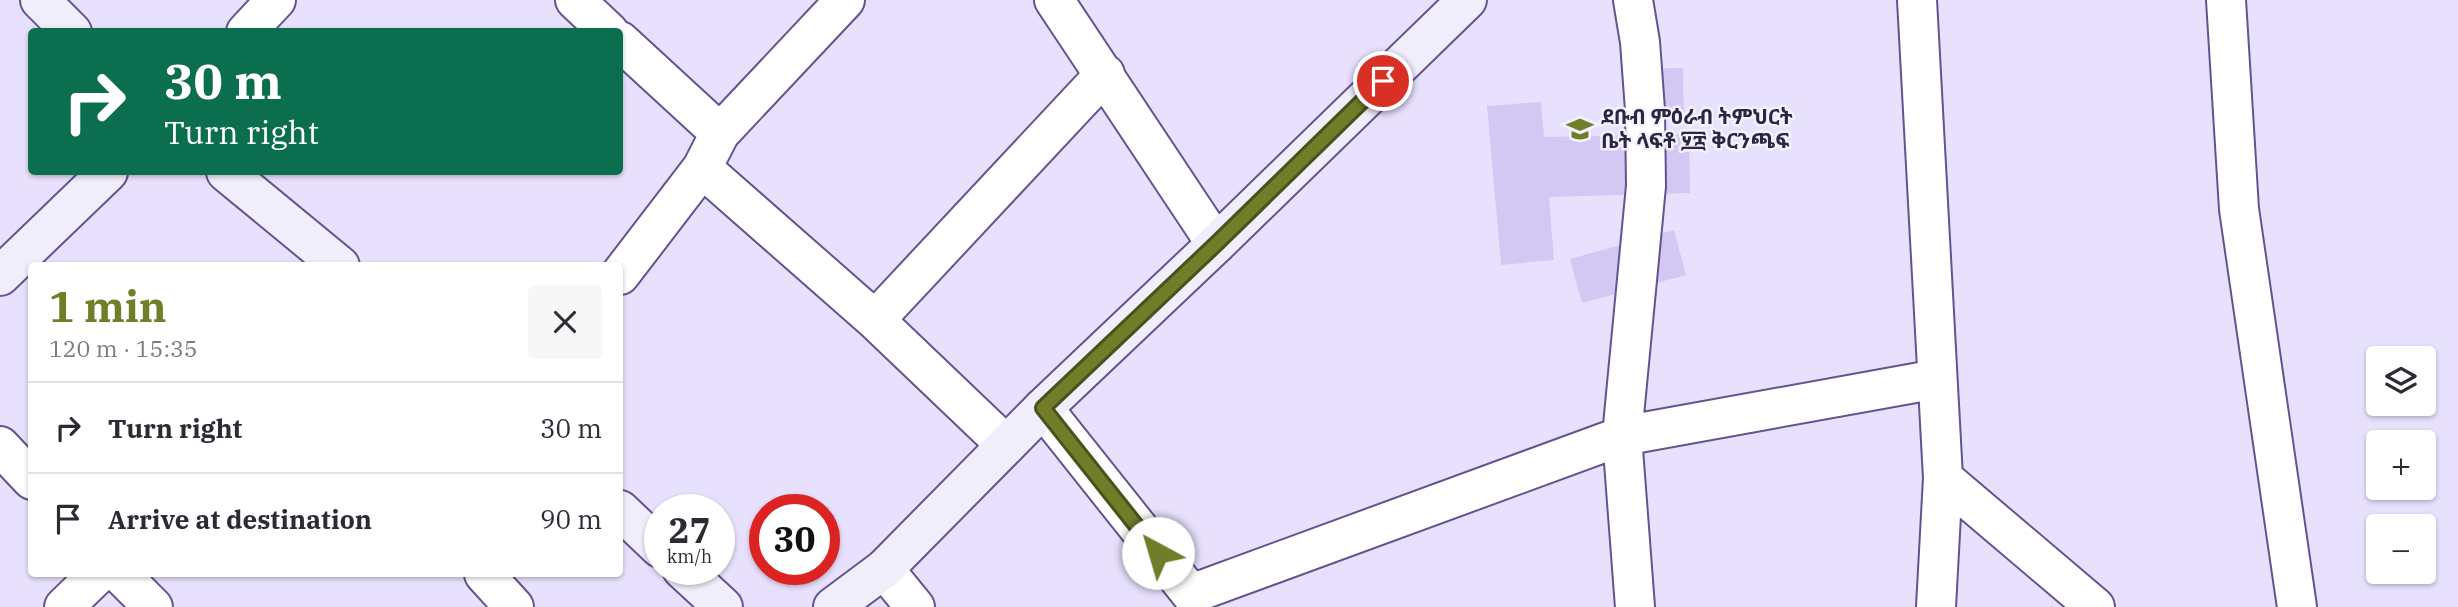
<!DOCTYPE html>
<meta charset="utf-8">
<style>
:root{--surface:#fff;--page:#f7f7f7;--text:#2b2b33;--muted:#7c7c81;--line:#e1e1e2;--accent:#727d2a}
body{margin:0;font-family:"IBM Plex Serif","Noto Sans Ethiopic",serif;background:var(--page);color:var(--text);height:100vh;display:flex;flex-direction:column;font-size:26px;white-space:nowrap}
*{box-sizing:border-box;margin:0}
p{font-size:23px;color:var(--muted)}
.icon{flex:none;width:38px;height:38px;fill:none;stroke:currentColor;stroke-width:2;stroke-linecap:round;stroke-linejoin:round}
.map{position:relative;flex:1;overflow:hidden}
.sheet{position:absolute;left:28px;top:262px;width:595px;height:315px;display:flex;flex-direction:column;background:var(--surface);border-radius:7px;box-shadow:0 2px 5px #0004}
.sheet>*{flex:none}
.banner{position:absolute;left:28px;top:28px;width:595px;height:147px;border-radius:7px;box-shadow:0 2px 5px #0004;background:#0b6e4f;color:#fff;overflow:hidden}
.tools{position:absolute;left:2366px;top:346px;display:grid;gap:14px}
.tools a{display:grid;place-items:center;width:70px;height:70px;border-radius:7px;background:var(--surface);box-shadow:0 2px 5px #0004;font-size:35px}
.speed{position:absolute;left:644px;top:494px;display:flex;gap:14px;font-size:35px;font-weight:700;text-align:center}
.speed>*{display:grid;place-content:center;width:91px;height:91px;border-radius:50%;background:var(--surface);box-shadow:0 2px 5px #0004;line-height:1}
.speed small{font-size:18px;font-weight:400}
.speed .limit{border:10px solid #d22;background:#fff;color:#111}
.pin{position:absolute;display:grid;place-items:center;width:60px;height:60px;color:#fff;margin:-30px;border:4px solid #fff;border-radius:50%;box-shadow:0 2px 7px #0007}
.me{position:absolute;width:77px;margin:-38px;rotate:321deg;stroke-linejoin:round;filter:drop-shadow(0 0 5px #0008)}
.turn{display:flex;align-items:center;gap:24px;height:147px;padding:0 21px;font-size:32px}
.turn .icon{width:91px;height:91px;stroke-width:2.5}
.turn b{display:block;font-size:49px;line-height:60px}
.round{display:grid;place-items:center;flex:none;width:74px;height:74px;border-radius:7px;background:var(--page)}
.head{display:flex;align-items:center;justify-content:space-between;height:119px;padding:0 21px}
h1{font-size:42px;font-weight:800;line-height:52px;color:var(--accent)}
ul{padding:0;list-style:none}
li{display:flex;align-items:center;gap:21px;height:91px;padding:0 21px;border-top:2px solid var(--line)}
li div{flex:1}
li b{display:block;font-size:26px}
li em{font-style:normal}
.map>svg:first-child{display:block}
.building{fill:#d3c8f3}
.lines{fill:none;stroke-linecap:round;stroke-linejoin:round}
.street-casing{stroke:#65528f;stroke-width:42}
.secondary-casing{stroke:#65528f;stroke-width:42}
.street{stroke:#fff;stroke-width:38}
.secondary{stroke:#f1eefb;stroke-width:38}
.route-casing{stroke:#4a511b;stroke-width:18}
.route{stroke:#727d2a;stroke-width:12}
.labels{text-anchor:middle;stroke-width:5;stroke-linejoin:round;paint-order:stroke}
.poi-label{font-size:21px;font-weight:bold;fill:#2d2640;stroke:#f4f1ff;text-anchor:start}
</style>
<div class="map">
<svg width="2458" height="607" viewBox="0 0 2458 607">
<rect width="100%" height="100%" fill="#e8e1fd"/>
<!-- building -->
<path class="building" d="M1683,68L1684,117L1626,118V69Z
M1541,102L1544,137L1689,134L1690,193L1549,197L1554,260L1501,265L1487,106Z
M1674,230L1686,275L1582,303L1570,259Z"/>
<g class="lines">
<!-- street casing -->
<g class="street-casing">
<path id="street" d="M575,0L609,32
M1054,0L1216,244
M1633,0L1640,42L1645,110L1646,186L1622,436L1635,607
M1917,0L1943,478L1936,607
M2226,0L2239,209L2297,607
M246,32L276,0
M620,41L720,133
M702,168L875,320L1006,445
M620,275L702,168L720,133L845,0
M875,320L1105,74
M1043,408L1191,594L1622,436L1937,379
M0,446L32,480
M1943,478L2095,607
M884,569L915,607
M120,574L153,607
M484,574L514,607
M64,607L98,574"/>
</g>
<!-- secondary casing -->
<g class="secondary-casing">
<path id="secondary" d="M40,0L72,32
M226,172L340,266
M0,276L108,172
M620,510L660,548
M682,569L723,607
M833,607L884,569L1043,408L1216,244L1467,0"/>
</g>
<!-- street -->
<use href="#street" class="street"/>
<!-- secondary -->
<use href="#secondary" class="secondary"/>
</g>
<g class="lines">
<!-- route casing -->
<g class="route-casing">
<path id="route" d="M1158,553L1043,408L1216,244L1383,81"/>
</g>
<!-- route -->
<use href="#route" class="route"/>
</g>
<!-- icons -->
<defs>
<g id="school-bare" transform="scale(2.1)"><path d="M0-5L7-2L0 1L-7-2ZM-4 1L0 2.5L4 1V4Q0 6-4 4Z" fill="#727d2a" stroke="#f4f1ff" stroke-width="2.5" paint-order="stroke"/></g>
</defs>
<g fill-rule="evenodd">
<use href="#school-bare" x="1580" y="129"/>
</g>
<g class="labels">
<!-- poi labels -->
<g class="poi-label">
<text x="1601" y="124">ደቡብ ምዕራብ ትምህርት<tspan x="1601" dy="24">ቤት ላፍቶ ፶፰ ቅርንጫፍ</tspan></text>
</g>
</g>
</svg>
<div class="tools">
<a><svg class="icon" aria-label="layers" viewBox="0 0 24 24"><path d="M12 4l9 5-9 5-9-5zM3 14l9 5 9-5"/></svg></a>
<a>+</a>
<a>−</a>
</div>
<div class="speed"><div>27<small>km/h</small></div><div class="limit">30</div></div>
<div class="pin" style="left:1383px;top:81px;background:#d93025"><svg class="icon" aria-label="arrive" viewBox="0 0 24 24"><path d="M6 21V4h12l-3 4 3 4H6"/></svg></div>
<svg class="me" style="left:1158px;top:553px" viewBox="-20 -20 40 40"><circle r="19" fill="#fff"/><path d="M0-13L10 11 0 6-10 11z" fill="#727d2a"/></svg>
<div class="banner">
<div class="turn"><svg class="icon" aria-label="right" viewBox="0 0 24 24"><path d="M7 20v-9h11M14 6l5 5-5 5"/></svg><div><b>30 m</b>Turn right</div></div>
</div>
<section class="sheet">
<div class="head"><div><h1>1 min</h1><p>120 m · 15:35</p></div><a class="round"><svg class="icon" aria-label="close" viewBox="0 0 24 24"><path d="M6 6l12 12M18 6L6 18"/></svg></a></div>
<ul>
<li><svg class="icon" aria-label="right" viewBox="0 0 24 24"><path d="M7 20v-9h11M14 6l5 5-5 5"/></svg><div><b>Turn right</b></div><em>30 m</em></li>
<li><svg class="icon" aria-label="arrive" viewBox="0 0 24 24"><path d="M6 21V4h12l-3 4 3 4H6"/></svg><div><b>Arrive at destination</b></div><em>90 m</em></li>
</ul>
</section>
</div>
